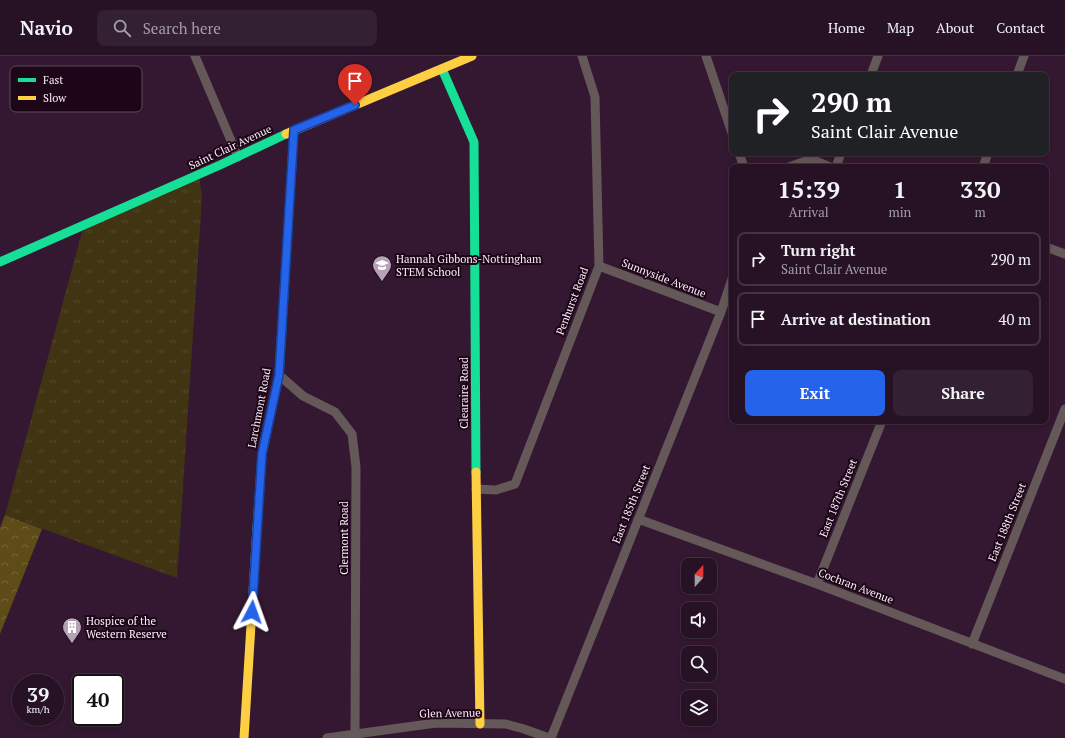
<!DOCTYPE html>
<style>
:root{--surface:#271225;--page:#332032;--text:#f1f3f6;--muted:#a49ea7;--line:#433242;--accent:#2563eb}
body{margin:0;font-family:"PT Serif",serif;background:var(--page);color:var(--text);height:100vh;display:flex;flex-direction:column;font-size:15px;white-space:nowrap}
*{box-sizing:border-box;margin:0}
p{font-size:13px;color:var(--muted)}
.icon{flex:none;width:22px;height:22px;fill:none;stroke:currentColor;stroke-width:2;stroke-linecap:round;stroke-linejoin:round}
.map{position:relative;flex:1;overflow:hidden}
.details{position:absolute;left:729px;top:108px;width:320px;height:260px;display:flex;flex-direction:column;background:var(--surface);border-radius:8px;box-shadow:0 2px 6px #0003,0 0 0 1px var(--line)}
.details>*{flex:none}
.top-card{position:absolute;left:729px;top:16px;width:320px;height:84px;border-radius:8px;box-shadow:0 2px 6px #0003,0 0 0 1px var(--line);background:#202124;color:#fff;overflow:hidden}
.needle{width:26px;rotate:21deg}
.fabs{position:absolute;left:681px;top:502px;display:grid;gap:8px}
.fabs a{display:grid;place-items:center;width:36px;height:36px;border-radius:8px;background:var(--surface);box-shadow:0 2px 6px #0003,0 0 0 1px var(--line);font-size:20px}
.speed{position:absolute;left:12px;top:618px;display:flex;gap:8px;font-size:20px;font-weight:700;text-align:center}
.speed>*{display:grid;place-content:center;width:52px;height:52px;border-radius:50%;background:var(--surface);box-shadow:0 2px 6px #0003,0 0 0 1px var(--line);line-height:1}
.speed small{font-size:10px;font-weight:400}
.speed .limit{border:2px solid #111;border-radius:6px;background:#fff;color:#111}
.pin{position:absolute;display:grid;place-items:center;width:34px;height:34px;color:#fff;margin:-41px -17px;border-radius:50% 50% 50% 0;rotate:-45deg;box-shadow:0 0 4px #0007}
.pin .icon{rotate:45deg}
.me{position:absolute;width:44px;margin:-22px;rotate:4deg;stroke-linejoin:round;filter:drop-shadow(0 0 3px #0008)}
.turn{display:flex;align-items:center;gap:14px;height:84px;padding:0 16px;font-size:18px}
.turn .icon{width:52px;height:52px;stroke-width:2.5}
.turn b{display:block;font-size:28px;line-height:34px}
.eta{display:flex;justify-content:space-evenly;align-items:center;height:68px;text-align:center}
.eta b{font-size:24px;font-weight:700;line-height:28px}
.action{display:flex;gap:8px;margin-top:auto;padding:8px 16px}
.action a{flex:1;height:46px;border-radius:8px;background:var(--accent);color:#fff;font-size:16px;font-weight:700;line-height:46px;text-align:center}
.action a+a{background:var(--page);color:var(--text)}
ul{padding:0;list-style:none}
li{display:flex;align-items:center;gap:12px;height:54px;margin:0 8px 6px;padding:0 8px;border:2px solid var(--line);border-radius:8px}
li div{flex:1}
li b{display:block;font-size:15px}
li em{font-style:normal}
header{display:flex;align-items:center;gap:24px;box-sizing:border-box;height:56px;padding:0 20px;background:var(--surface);border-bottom:1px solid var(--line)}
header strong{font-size:19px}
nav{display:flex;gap:22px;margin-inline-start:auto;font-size:14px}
.search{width:280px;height:36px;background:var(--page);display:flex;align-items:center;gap:10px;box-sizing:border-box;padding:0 14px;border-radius:8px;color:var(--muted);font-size:15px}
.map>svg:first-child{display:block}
.grass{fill:url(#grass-tufts)}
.forest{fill:url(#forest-crowns)}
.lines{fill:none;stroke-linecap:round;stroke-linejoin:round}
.street{stroke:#655859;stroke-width:9}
.fast{stroke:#16e098;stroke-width:9}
.slow{stroke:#ffcf43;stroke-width:9}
.route-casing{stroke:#184099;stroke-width:10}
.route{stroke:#2563eb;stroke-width:7}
.labels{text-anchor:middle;stroke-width:4;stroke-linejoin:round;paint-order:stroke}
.street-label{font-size:11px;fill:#fbedf7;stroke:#1c0618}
.poi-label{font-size:11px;fill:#fbedf7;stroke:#1c0618;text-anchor:start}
.key{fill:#1c0618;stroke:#5f4b5b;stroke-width:1}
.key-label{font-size:11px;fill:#fbedf7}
</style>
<header>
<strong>Navio</strong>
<div class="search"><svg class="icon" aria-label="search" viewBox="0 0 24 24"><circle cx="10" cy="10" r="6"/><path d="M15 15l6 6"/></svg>Search here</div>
<nav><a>Home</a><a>Map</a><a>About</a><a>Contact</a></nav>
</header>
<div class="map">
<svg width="1065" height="682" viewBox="0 0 1065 682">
<defs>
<pattern id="grass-tufts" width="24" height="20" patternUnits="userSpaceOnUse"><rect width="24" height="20" fill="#403412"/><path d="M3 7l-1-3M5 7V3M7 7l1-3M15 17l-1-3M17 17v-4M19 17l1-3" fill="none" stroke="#53482a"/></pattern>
<pattern id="forest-crowns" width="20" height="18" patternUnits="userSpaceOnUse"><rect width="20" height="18" fill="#5e4c18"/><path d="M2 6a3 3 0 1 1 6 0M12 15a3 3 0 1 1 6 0" fill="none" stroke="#76663a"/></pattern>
</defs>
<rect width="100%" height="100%" fill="#341831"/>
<!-- grass -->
<path class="grass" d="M199,119L202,141L177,522L5,459L84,169Z"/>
<!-- forest -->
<path class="forest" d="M5,459L42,473L0,578V472Z"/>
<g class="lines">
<!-- street -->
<path class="street" d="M195,0L238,101
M706,0L732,77
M871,19L878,0
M1017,19L1024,0
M739,97L744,111
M789,111L811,103L830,111
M836,111L841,97
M983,111L988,97
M1046,191L1065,198
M599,210L721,256
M279,319L303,340L335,356L352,378L356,411L355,682
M476,433L496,434L515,428L599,210L595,41L582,0
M638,463L817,528L1065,623
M817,528L882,365
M972,588L1065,353
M327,682L436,667L506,668L524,673L549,682
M551,682L721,256L732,223"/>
<!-- fast -->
<path class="fast" d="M442,13L474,86L476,416
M0,206L220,109L286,78
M257,472L262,398L279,319L294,74"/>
<!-- slow -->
<path class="slow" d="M286,78L472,0
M476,416L480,668
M244,682L257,472"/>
</g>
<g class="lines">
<!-- route casing -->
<g class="route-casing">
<path id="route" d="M252,556L262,398L279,319L294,74L355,49"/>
</g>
<!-- route -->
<use href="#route" class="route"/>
</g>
<!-- icons -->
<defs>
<g id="school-pin" transform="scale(1)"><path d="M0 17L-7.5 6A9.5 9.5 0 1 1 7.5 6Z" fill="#b5a2b2" stroke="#1c0618"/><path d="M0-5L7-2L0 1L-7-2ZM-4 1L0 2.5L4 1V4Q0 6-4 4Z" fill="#fff"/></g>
<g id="building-pin" transform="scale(1)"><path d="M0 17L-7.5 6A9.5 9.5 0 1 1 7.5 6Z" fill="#b5a2b2" stroke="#1c0618"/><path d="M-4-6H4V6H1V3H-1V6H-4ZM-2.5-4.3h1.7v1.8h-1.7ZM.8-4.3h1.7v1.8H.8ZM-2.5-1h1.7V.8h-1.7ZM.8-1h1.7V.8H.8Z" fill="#fff"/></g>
</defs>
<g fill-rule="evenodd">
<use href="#school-pin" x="382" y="209"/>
<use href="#building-pin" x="72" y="571"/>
</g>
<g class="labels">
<!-- street labels -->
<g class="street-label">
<text transform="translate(230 91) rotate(-25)" y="4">Saint Clair Avenue</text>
<text transform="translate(664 222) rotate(21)" y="4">Sunnyside Avenue</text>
<text transform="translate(572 245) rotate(-69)" y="4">Penhurst Road</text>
<text transform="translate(464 337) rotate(-90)" y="4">Clearaire Road</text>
<text transform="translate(259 352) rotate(-79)" y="4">Larchmont Road</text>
<text transform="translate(838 442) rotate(-68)" y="4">East 187th Street</text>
<text transform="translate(631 448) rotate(-68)" y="4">East 185th Street</text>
<text transform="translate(1007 466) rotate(-68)" y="4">East 188th Street</text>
<text transform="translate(344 482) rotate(-90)" y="4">Clermont Road</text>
<text transform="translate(856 530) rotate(21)" y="4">Cochran Avenue</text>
<text transform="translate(450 657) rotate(-1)" y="4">Glen Avenue</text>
</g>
<!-- poi labels -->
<g class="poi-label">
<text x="396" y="207">Hannah Gibbons-Nottingham<tspan x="396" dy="13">STEM School</tspan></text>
<text x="86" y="569">Hospice of the<tspan x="86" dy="13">Western Reserve</tspan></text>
</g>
</g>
<!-- legend -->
<rect x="10" y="10" width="132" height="46" rx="6" class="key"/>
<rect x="18" y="22" width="18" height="4" fill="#16e098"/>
<rect x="18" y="40" width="18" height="4" fill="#ffcf43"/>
<g class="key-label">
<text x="43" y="28">Fast</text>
<text x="43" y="46">Slow</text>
</g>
</svg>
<div class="fabs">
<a><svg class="needle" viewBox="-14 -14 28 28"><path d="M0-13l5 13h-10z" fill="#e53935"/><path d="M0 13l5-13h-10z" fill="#a49ea7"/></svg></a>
<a><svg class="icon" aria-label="sound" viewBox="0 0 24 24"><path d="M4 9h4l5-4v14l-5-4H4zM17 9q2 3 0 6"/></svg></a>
<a><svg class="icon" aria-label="search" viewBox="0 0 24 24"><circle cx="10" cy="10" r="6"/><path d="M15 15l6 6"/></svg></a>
<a><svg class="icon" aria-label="layers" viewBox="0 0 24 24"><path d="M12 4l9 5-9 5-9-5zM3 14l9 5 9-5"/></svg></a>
</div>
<div class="speed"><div>39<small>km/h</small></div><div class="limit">40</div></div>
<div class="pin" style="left:355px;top:49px;background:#d93025"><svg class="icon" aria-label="arrive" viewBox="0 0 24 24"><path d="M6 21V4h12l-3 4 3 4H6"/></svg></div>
<svg class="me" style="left:252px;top:556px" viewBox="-20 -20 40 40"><path d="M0-17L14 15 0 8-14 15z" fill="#2563eb" stroke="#fff" stroke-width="4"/></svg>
<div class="top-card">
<div class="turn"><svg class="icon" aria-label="right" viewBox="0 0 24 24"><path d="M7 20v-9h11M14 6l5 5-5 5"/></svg><div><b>290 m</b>Saint Clair Avenue</div></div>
</div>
<section class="details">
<div class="eta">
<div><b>15:39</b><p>Arrival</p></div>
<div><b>1</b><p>min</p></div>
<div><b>330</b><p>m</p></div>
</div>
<ul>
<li><svg class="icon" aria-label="right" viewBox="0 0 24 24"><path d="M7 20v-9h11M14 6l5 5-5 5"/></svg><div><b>Turn right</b><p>Saint Clair Avenue</p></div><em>290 m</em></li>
<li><svg class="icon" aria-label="arrive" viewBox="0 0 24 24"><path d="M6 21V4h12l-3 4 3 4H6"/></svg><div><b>Arrive at destination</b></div><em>40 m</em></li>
</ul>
<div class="action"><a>Exit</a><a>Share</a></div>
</section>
</div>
